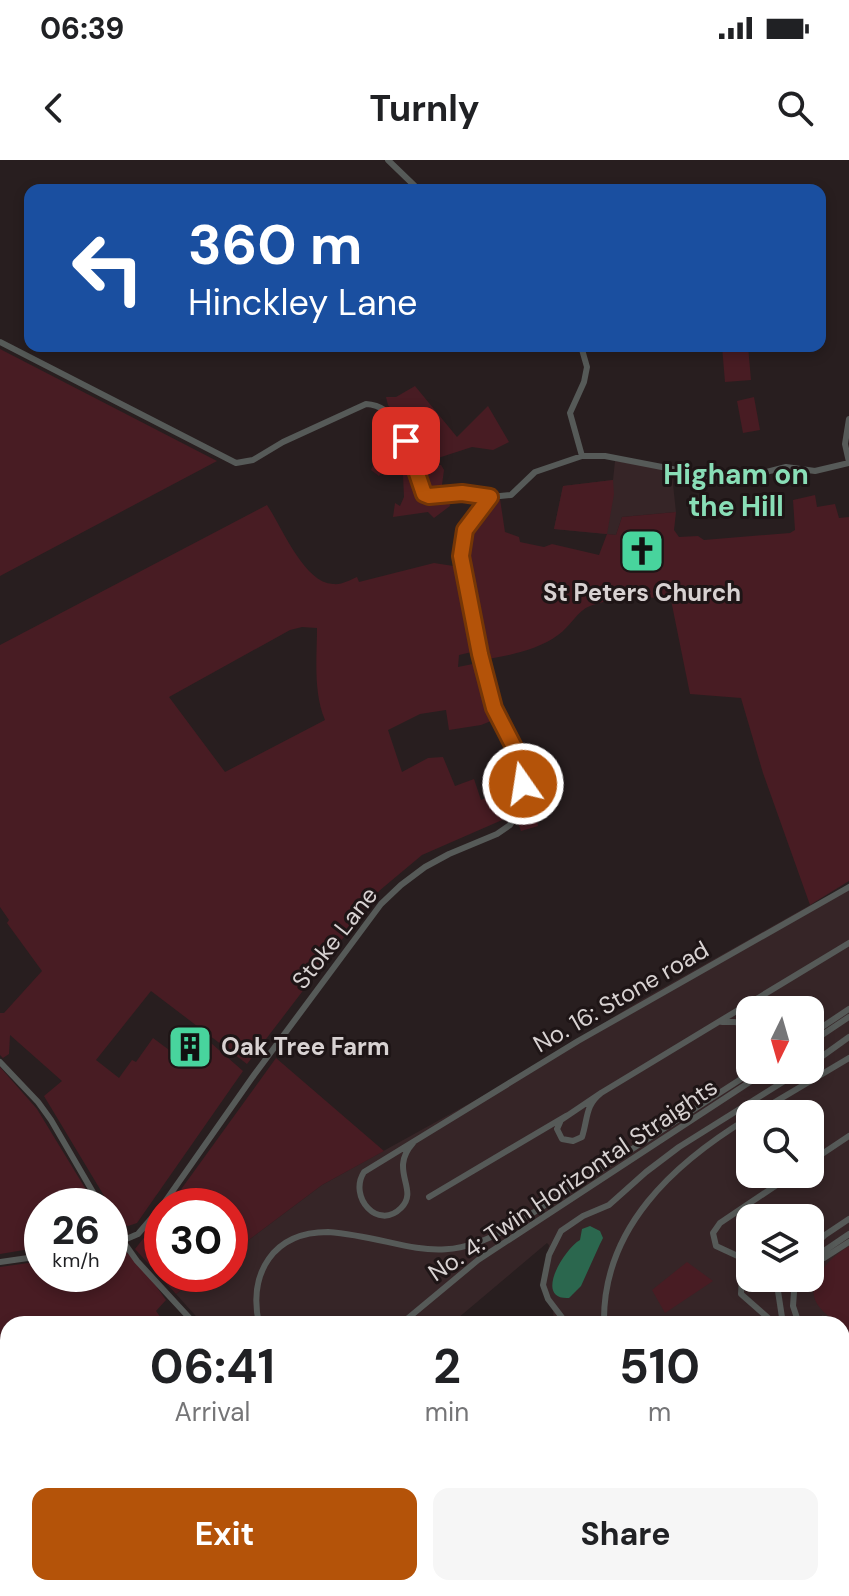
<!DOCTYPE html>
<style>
:root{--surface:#fff;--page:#f6f6f6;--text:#202124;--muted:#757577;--accent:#b45309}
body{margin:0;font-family:"DM Sans",sans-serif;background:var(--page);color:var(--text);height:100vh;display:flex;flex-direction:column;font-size:30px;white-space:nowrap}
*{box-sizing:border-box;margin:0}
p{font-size:26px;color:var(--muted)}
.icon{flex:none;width:44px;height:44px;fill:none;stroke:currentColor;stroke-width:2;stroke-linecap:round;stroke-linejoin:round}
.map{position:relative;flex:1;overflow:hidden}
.panel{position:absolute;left:0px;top:1156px;width:850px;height:280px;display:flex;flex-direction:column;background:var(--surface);border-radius:24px 24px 0 0;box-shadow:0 4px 12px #0003}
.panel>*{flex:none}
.banner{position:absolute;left:24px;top:24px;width:802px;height:168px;border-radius:16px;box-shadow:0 4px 12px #0003;background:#1a4fa0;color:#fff;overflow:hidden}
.needle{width:52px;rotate:185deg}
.controls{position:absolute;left:736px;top:836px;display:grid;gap:16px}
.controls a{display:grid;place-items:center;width:88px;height:88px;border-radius:16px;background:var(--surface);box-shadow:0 4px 12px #0003;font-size:40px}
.speed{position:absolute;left:24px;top:1028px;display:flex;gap:16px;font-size:40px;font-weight:700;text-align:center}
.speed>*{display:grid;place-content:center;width:104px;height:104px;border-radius:50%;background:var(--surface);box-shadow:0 4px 12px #0003;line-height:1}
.speed small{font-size:20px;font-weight:400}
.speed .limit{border:12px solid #d22;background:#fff;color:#111}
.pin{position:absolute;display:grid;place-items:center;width:68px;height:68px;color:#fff;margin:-34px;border-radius:16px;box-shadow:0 4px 12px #0006}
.me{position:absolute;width:88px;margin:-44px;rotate:347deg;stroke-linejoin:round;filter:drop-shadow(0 0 6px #0008)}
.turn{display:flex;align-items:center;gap:28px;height:168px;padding:0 32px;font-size:36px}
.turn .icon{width:104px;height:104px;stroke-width:2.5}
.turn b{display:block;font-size:56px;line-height:68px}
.eta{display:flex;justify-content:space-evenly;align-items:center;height:136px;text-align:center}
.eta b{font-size:48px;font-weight:700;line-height:56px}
.primary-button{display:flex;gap:16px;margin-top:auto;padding:16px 32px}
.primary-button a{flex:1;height:92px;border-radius:16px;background:var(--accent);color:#fff;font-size:32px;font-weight:700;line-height:92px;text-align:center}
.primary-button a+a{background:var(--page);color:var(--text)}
.status{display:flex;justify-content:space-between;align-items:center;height:56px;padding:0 40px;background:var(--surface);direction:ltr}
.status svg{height:22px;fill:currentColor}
header{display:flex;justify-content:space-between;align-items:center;height:104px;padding:0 32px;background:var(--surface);font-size:36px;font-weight:700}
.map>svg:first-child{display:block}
.built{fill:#362527;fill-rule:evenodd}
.green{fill:#481c23;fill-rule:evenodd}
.water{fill:#2b674e}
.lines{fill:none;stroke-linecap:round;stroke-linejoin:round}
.street{stroke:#565a58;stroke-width:6}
.route-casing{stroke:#753606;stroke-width:20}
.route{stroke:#b45309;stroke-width:14}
.labels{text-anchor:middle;stroke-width:6;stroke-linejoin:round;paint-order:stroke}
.poi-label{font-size:24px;font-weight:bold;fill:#d8d2d2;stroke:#1e1516}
.street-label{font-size:24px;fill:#d8d2d2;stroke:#1e1516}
.quarter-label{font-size:28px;font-weight:bold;fill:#89deb7;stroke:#1e1516}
</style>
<div class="status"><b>06:39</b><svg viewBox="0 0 49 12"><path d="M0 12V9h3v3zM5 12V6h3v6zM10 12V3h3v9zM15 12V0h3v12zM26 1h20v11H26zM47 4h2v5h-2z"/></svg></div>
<header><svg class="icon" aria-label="back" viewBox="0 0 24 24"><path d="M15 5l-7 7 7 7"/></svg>Turnly<svg class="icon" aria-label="search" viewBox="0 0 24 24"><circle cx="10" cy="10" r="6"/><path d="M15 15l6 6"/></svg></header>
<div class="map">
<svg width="849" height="1436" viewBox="0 0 849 1436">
<rect width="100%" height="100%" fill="#281e1f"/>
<!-- built -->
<path class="built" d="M615,301L657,307L672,315L676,352L622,357L616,375L554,369L563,326L613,320Z
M849,730V1436H829L816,1428H842V1164H554L553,1149L543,1130L549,1085L547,1083L451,1164H203L176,1134L203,1114H230V1094L322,1025L508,922L643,839L810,745ZM750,850H810V910H750ZM750,954H810V1014H750ZM750,1058H810V1118H750Z"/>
<!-- green -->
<path class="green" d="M722,186H748L751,220L725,222Z
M0,189L217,301L0,416Z
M415,226L457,277L488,246L509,282L493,290L472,287L438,298L429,299L416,293L402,264L388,245L386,237H396Z
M754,237L760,270L743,273L737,241Z
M395,296L412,310L418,334L427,338L449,339L450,346L434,358L428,352L393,357L395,343L400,346L404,337L403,315L399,309L386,307L379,316L371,310L374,303L383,304Z
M429,304L441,305L444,310L441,332L432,334C423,329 421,315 421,306Z
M613,320L614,334L607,374L616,375L622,357L676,352L674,370L679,377L698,376L704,380L790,373L795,370L793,340L815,335L817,347L835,344L839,358L849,357V721L810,745L763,613L741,538L690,534L671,440C647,435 614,437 590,446C577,451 570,467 558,475C539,489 512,495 488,499L465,389L472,365L500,339L505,372L519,377L520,382L544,387L552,384L599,395L607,374L554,369L563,326Z
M267,345C282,367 304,423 333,424C342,425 350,420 357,417L359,422L434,403L460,407L476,491L459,495L458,507L478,503L481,506L496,559L481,565L449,570L446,550L420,554L388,570L402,612L428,598L443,597L455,626L474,619L481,640L496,634L490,624L517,622L518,644L509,657L422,695L379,731L247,904L151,831L96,900L119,918L132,900L136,902L153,878L192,907L211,883L243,911L137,1063L128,1066L121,1064L44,936L62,921L10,875L9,894L3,898L0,895V853H4L42,811L7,763L9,760L0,747V485ZM302,467L317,468C317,498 313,531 325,560L225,612L169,537L290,470Z
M529,592C542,622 532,639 538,666L521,671L518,663C525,639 525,621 521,596Z
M276,898L384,991L322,1025L230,1094V1046H169Z
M0,907L37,949L96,1046H42V1087L0,1094Z
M162,1055V1114H203L176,1134L135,1089Z
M849,1086V1173L842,1164H838C829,1156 816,1148 814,1136C810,1116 834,1095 849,1086Z
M118,1089C138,1094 154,1124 166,1140L156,1151L163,1161L159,1164H8V1322L0,1332V1107L42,1101V1114H110V1091Z
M687,1102L713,1121L665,1153L652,1130Z
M8,1369V1428H268L263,1436H0V1371Z"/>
<!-- water -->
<path class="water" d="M590,1066L600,1071L603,1078L600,1084L581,1126L569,1138C533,1140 564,1089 580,1080L582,1069Z"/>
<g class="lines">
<!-- street -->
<path class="street" d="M388,0L419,30
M0,182L236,303L253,300L283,282L366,244C406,246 413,304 424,334L429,336L462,333L490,337L511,335L535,312L582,296H605L724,319L746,317L786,307L815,311L849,303
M581,186L587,207L584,222L570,253L582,296
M849,259L845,284L849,302
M754,842H764L771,850
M722,862H735L750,867
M810,875L849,849
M810,883L849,857
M0,902L38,942L51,960L101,1046
M810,905L849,877
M601,933L849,783
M601,933C585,945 588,959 582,977L573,981L562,979L557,969L561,960Z
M755,954L849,898
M413,983C388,1011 420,1029 401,1048C378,1071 348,1037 364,1012L578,881L849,727
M810,1002L849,976
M429,1037L566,956
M162,1046L254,915L381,744L401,725L425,707L449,694L497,674L510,665L521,646L523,624L518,598L494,548L480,494L461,396L465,370L490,337
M110,1063L137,1101L195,1164
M110,1086L138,1074L162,1046
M810,1090L825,1075L849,1059
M821,1093L849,1074
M742,1098L716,1086L713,1073L720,1063L793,1014
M824,1098L849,1082
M0,1102L42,1096
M750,1110L742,1118L741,1134L775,1164
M776,1118L783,1164
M795,1118L793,1146L799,1164
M823,1159L829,1164
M259,1164C248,1113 273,1072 328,1072C406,1078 436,1112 514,1065L755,910
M401,1164L478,1100L768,910
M567,1164L548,1139L543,1125L549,1095L561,1071L583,1056L609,1045L646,1012L679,987L802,910
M604,1164C602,1068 674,1003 750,957
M842,1179L849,1185
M842,1210L849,1216
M842,1248L849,1249
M842,1298L849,1302
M842,1319L849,1322
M842,1411L849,1415
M489,1428L498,1436
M823,1428L836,1436"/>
</g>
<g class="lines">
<!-- route casing -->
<g class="route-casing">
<path id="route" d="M406,281L424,334L429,336L462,333L490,337L465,370L461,396L480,494L494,548L516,591L523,624"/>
</g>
<!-- route -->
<use href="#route" class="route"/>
</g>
<!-- icons -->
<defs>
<g id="church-square" transform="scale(2.3)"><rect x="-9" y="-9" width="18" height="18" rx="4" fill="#48d49d" stroke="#1e1516"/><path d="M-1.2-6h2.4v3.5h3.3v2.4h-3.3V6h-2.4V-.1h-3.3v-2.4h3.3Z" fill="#111"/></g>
<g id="building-square" transform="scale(2.3)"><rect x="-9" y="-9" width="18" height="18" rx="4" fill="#48d49d" stroke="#1e1516"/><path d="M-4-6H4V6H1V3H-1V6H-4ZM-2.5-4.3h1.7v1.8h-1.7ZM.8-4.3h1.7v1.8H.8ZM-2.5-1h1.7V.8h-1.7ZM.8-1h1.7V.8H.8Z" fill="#111"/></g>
</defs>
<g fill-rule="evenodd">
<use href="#church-square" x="642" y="391"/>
<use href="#building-square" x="190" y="887"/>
</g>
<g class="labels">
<!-- poi labels -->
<g class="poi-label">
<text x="642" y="441">St Peters Church</text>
<text x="221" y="895" text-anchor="start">Oak Tree Farm</text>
</g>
<!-- street labels -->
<g class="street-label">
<text transform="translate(335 778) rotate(-52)" y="8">Stoke Lane</text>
<text transform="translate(621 837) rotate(-30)" y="8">No. 16: Stone road</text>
<text transform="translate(573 1020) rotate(-34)" y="8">No. 4: Twin Horizontal Straights</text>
</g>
<!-- quarter labels -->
<g class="quarter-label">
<text x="736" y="324">Higham on<tspan x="736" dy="32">the Hill</tspan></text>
</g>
</g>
</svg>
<div class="controls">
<a><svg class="needle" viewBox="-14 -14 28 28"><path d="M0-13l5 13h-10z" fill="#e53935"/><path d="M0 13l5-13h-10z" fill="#757577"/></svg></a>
<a><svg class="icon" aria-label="search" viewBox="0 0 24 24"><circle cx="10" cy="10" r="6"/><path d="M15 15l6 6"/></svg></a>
<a><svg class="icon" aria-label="layers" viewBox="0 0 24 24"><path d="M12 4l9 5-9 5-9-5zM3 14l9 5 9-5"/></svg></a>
</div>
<div class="speed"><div>26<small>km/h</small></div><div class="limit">30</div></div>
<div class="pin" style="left:406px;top:281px;background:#d93025"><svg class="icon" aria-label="arrive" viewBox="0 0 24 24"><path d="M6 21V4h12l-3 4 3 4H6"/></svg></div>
<svg class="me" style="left:523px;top:624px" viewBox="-20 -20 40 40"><circle r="17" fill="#b45309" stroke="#fff" stroke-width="3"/><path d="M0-11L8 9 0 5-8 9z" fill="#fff"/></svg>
<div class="banner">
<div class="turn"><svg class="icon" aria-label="left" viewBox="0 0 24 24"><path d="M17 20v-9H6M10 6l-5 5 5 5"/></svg><div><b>360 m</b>Hinckley Lane</div></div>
</div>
<section class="panel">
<div class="eta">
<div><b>06:41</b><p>Arrival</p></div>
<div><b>2</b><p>min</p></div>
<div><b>510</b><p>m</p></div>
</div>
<div class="primary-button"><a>Exit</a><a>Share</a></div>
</section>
</div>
